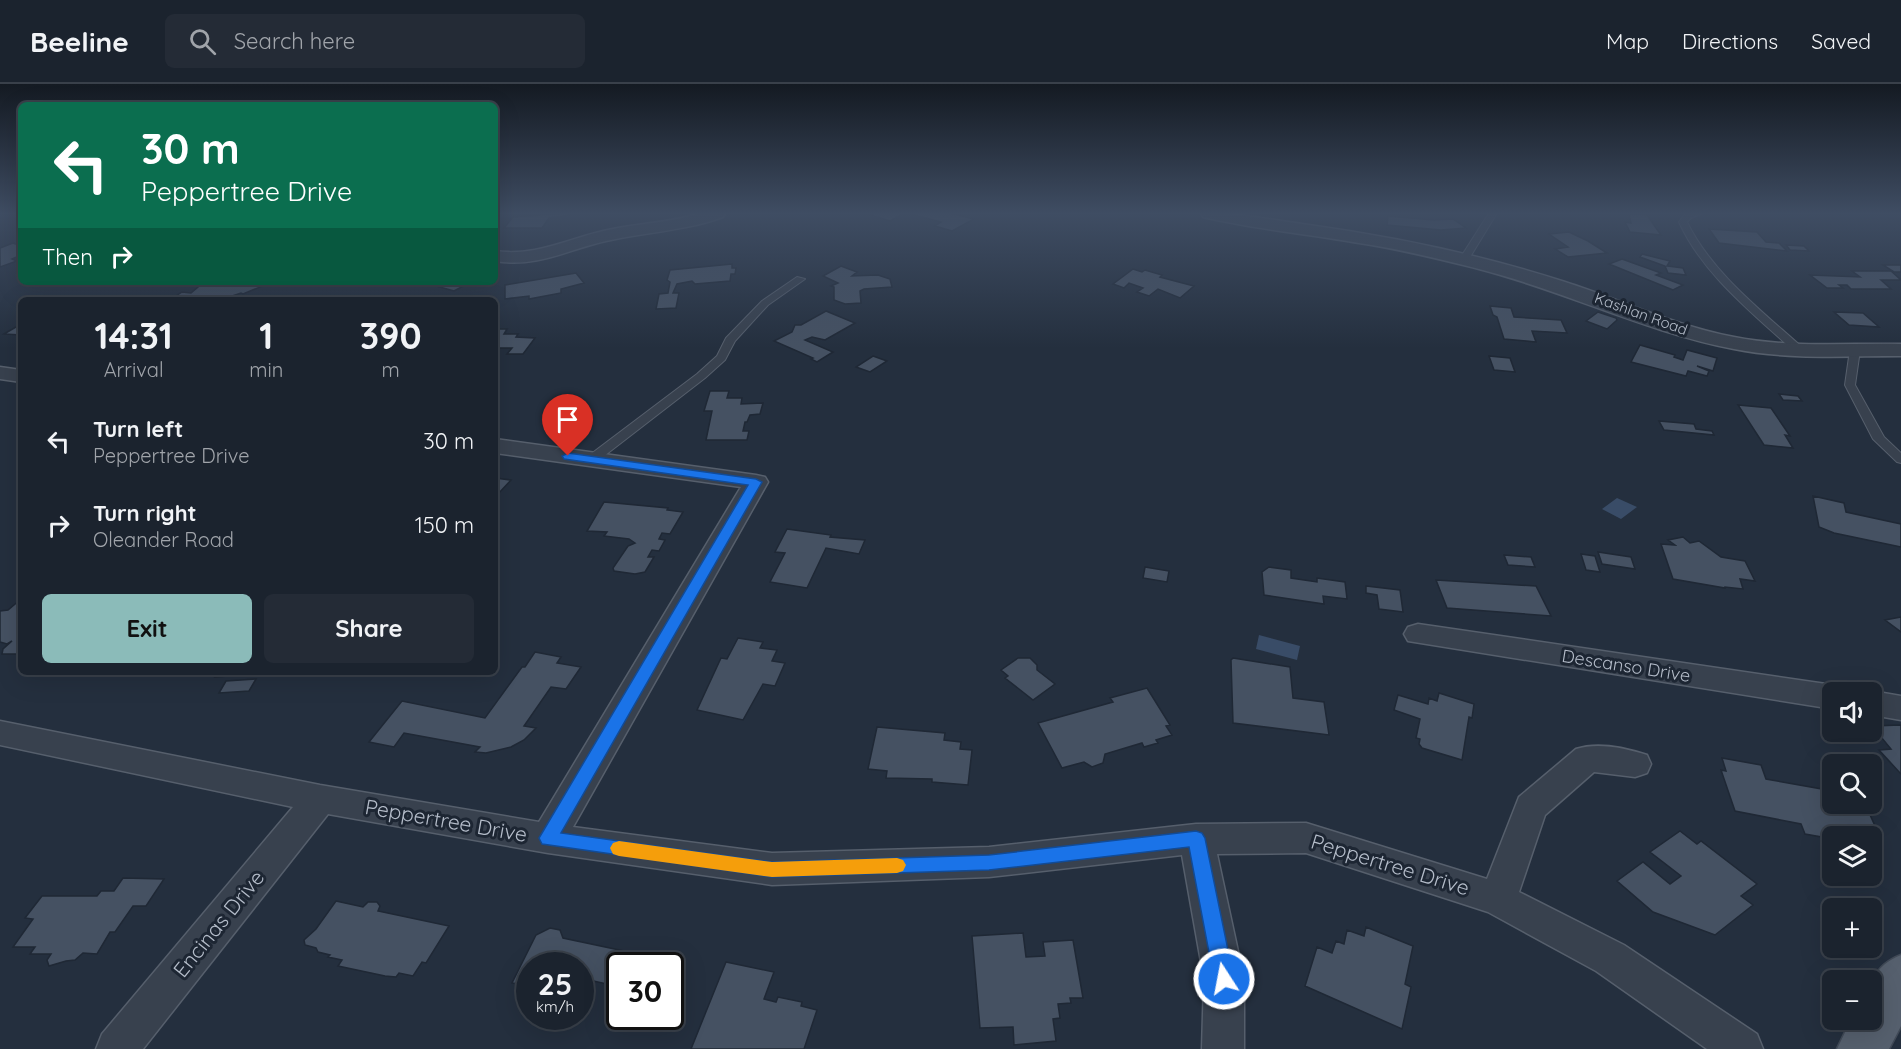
<!DOCTYPE html>
<meta charset="utf-8">
<style>
:root{--surface:#1b232e;--page:#242b36;--text:#f1f3f6;--muted:#a0a4aa;--line:#39404a;--accent:#8bbbb9}
body{margin:0;font-family:Quicksand,sans-serif;background:var(--page);color:var(--text);height:100vh;display:flex;flex-direction:column;font-size:22px;white-space:nowrap}
*{box-sizing:border-box;margin:0}
p{font-size:20px;color:var(--muted)}
.icon{flex:none;width:33px;height:33px;fill:none;stroke:currentColor;stroke-width:2;stroke-linecap:round;stroke-linejoin:round}
.map{position:relative;flex:1;overflow:hidden}
.panel{position:absolute;left:18px;top:213px;width:480px;height:378px;display:flex;flex-direction:column;background:var(--surface);border-radius:9px;box-shadow:0 6px 24px #0002,0 0 0 2px var(--line)}
.panel>*{flex:none}
.guide{position:absolute;left:18px;top:18px;width:480px;height:183px;border-radius:9px;box-shadow:0 6px 24px #0002,0 0 0 2px var(--line);background:#0b6e4f;color:#fff;overflow:hidden}
.fabs{position:absolute;left:1822px;top:598px;display:grid;gap:12px}
.fabs a{display:grid;place-items:center;width:60px;height:60px;border-radius:9px;background:var(--surface);box-shadow:0 6px 24px #0002,0 0 0 2px var(--line);font-size:30px}
.speed{position:absolute;left:516px;top:868px;display:flex;gap:12px;font-size:30px;font-weight:700;text-align:center}
.speed>*{display:grid;place-content:center;width:78px;height:78px;border-radius:50%;background:var(--surface);box-shadow:0 6px 24px #0002,0 0 0 2px var(--line);line-height:1}
.speed small{font-size:15px;font-weight:400}
.speed .limit{border:3px solid #111;border-radius:9px;background:#fff;color:#111}
.pin{position:absolute;display:grid;place-items:center;width:51px;height:51px;color:#fff;margin:-62px -26px;border-radius:50% 50% 50% 0;rotate:-45deg;box-shadow:0 0 6px #0007}
.pin .icon{rotate:45deg}
.me{position:absolute;width:66px;margin:-33px;rotate:349deg;stroke-linejoin:round;filter:drop-shadow(0 0 4px #0008)}
.turn{display:flex;align-items:center;gap:21px;height:126px;padding:0 24px;font-size:27px}
.turn .icon{width:78px;height:78px;stroke-width:2.5}
.turn b{display:block;font-size:42px;line-height:51px}
.then{display:flex;align-items:center;height:57px;padding:0 24px;background:#0003;gap:12px;font-size:22px}
.eta{display:flex;justify-content:space-evenly;align-items:center;height:102px;text-align:center}
.eta b{font-size:36px;font-weight:800;line-height:42px}
.action{display:flex;gap:12px;margin-top:auto;padding:12px 24px}
.action a{flex:1;height:69px;border-radius:9px;background:var(--accent);color:#111;font-size:24px;font-weight:800;line-height:69px;text-align:center}
.action a+a{background:var(--page);color:var(--text)}
ul{padding:0;list-style:none}
li{display:flex;align-items:center;gap:18px;height:84px;padding:0 24px}
li div{flex:1}
li b{display:block;font-size:22px}
li em{font-style:normal}
header{display:flex;align-items:center;gap:36px;box-sizing:border-box;height:84px;padding:0 30px;background:var(--surface);border-bottom:2px solid var(--line)}
header strong{font-size:28px}
nav{display:flex;gap:33px;margin-inline-start:auto;font-size:21px}
.search{width:420px;height:54px;background:var(--page);display:flex;align-items:center;gap:15px;box-sizing:border-box;padding:0 21px;border-radius:9px;color:var(--muted);font-size:22px}
.map>svg:first-child{display:block}
.water{fill:#394c67}
.building{fill:#455162;stroke:#1f2835;stroke-width:1.5}
.lines{fill:none;stroke-linecap:round;stroke-linejoin:round}
.service-casing{stroke:#565f6c;stroke-width:2}
.minor-casing{stroke:#565f6c;stroke-width:3}
.primary-casing{stroke:#414a57;stroke-width:3}
.service{fill:#38414e;fill-rule:evenodd}
.minor{fill:#38414e;fill-rule:evenodd}
.primary{fill:#56606e;fill-rule:evenodd}
.route{fill:#1a73e8;stroke:#114b97;stroke-width:1.5}
.slow{fill:#f59e0b}
.labels{text-anchor:middle;stroke-width:6;stroke-linejoin:round;paint-order:stroke}
.far-street-label{font-size:15px;fill:#b4bcc9;stroke:#1d2633}
.street-label{font-size:18px;fill:#b4bcc9;stroke:#1d2633}
.near-street-label{font-size:21px;fill:#b4bcc9;stroke:#1d2633}
</style>
<header>
<strong>Beeline</strong>
<div class="search"><svg class="icon" aria-label="search" viewBox="0 0 24 24"><circle cx="10" cy="10" r="6"/><path d="M15 15l6 6"/></svg>Search here</div>
<nav><a>Map</a><a>Directions</a><a>Saved</a></nav>
</header>
<div class="map">
<svg width="1901" height="965" viewBox="0 0 1901 965">
<rect width="100%" height="100%" fill="#242f3e"/>
<!-- water -->
<path class="water" d="M1617,414L1637,423L1621,435L1602,425Z
M1259,551L1300,562L1297,576L1256,565Z"/>
<!-- building -->
<path class="building" d="M568,129L570,131L549,134L542,144H504L513,133Z
M865,129H905L890,137Z
M913,129H950L974,135L952,147L935,142L941,138L911,130Z
M1629,130L1647,131L1661,151L1630,148L1625,138L1631,139Z
M1388,132L1434,136L1453,135L1466,144L1441,146L1387,141Z
M1709,145L1757,148L1766,158L1779,159L1787,167L1719,159Z
M1569,148L1588,157L1607,169L1568,173L1555,165L1568,163L1549,150Z
M13,159L21,162V171L12,175L17,177L0,183V164Z
M1786,161L1804,162L1809,167L1790,166Z
M1642,170L1670,177L1667,182L1683,184L1686,191L1668,189L1665,182L1640,173Z
M1622,175L1661,189L1656,191L1683,201L1673,206L1609,180Z
M732,180V184H736L735,190H731L730,197L695,200L692,197L677,200L673,209H679L676,224L656,225L659,210L668,209L670,198L667,196L670,186Z
M1883,181H1901V188H1894Z
M841,182L857,188L852,192L878,191L890,195L892,203L864,205L860,207L861,219L845,220L834,216V203L831,202L838,199L823,192Z
M1133,185L1142,188L1145,186L1162,191L1160,193L1194,202L1180,214L1158,205L1149,212L1137,208L1143,204L1129,199L1124,204L1113,200Z
M1852,187H1891L1901,196H1881L1891,205H1851L1847,201H1839L1843,204H1827L1810,191L1860,193Z
M576,189L584,199L561,205V209L529,215V212L505,215V201Z
M204,198L242,199L272,198L243,210L241,209L223,215L200,213L195,216H170L182,208L191,209Z
M422,198H471L454,207Z
M1490,222L1511,224L1514,233L1561,236L1567,249L1532,247L1536,258L1504,255L1497,233L1493,231Z
M826,227L855,239L825,256L812,253L805,256L833,268L817,278L811,275L813,274L774,257L792,248L795,241H801Z
M1598,228L1616,234L1617,236L1607,245L1586,237Z
M1834,228L1863,229L1879,243L1849,241Z
M21,240V251L4,250Z
M495,245H507L504,250H518L516,253L535,254L523,270H507L512,264H495Z
M1640,261L1675,271L1674,273L1683,276L1687,266L1717,274L1713,287L1697,282L1709,287L1707,292L1688,287L1686,292L1631,278Z
M873,272L887,277L870,288L856,283Z
M1489,272L1510,274L1515,288L1494,286Z
M710,307H729L727,314H742L741,320L763,319L760,330L750,331L747,338H745L743,347H749L747,356H706L712,327H704Z
M1779,310L1798,312L1802,317L1783,316Z
M1738,321L1771,324L1790,352L1785,351L1793,364L1764,361Z
M1659,337L1694,340L1696,345L1712,347L1714,351L1664,346Z
M495,394L511,396L498,410L495,409Z
M1813,412L1844,419L1846,428L1901,440V463L1834,449L1819,443Z
M604,418L668,424L667,426L683,428L670,450L662,449L659,455L665,456L659,467L652,466L648,473H654L645,488L635,490L614,487L613,484L628,462L635,459L629,455L604,452L607,448L587,447Z
M787,445L831,451L830,453L865,456L859,470L826,464L807,504L770,498L785,469L775,468Z
M1683,453L1690,459L1699,457L1721,473L1745,477L1755,497L1740,495L1743,505L1725,503V504L1673,495L1661,460L1675,461L1668,456Z
M1598,468L1631,473L1635,485L1602,480Z
M1581,470L1595,472L1600,488L1586,486Z
M1504,471L1531,473L1535,483L1508,481Z
M1145,483L1169,487L1167,498L1143,494Z
M1269,483L1291,486V494L1317,498V494L1345,498L1347,515L1323,512L1324,520L1264,511L1262,488Z
M1436,496L1536,502L1551,532L1447,524Z
M1366,502L1400,506L1403,528L1379,525L1377,511L1366,509Z
M21,515V570H2L3,565L12,557L7,560L0,558V527L8,526Z
M1901,533V548L1885,536Z
M738,554L763,558L760,564L777,566L772,577L785,579L775,602L763,600L743,636L697,626L721,574L727,575Z
M535,568L561,573L557,579L581,583L566,605L551,603L524,642L536,644L524,656L511,663L486,669L475,668L480,663L404,649L394,663L369,658L402,617L485,634L522,583H525Z
M1018,574H1030L1037,581V586L1055,600L1033,616L1005,594L1008,592L1001,586Z
M1233,574L1290,583L1293,614L1324,618L1329,651L1233,639L1231,576Z
M189,588H241L239,591L215,593L217,590L187,592Z
M256,595L249,607L219,609L226,597Z
M1147,604L1170,641L1166,642L1172,651L1156,656L1158,659L1144,663L1142,659L1105,670L1103,679L1092,683L1084,678L1062,684L1038,639L1113,618L1110,614Z
M1439,609L1474,620L1472,634L1469,633L1462,676L1422,664L1419,660L1420,655L1416,654L1420,635L1394,626L1398,611L1428,620L1429,614L1437,617Z
M1901,641V690L1879,666L1891,665L1872,642Z
M877,643L945,649L944,656L961,658L960,665L972,666L968,701L932,698V695L886,694L887,687L868,685Z
M1722,674L1761,681L1766,695L1833,707V720H1865L1881,755L1862,751L1833,753V755L1805,750L1801,740L1735,727L1721,686L1726,687Z
M1680,747L1697,760L1701,757L1757,800L1741,812L1753,821L1715,851L1653,828L1617,797L1643,778L1670,800L1681,792L1650,768Z
M123,794L164,795L146,822H133L115,848H110L97,870L83,869L75,876L66,877L49,882L47,876L51,870H30L35,863H13L33,835L25,834L42,812H97L101,807H114Z
M336,817L363,823L368,818H377L380,822L378,827L449,842L426,879L422,878L413,892L399,889L396,893L385,892L338,882L342,876L328,873L330,871L318,868L316,864L305,861L304,856L316,845Z
M1366,843L1413,862L1405,900L1411,903L1402,945L1305,902L1317,863L1332,869L1336,857L1344,860L1347,846L1364,852Z
M550,844L560,846L563,854L643,871L638,882H620V903L585,895L580,903V882H530V902L512,899L536,851Z
M1023,849L1026,873L1045,872L1043,858L1073,856L1083,914H1070L1071,919L1058,920L1060,934L1053,935L1056,957L1014,961L1013,943L980,944L972,852Z
M726,878L774,888L764,915L776,918L778,913L802,918L801,922L817,926L804,965H691Z"/>
<g class="lines">
<!-- service casing -->
<g class="service-casing">
<path id="service" d="M1489,129H1497L1467,178H1461L1459,176Z
M1703,129L1691,134L1687,138C1712,189 1762,227 1804,265V269H1796C1754,230 1703,191 1679,138L1685,130Z
M797,193L805,195L768,221L735,257L725,276L705,294L595,379H587L585,376L587,373L697,290L717,272L726,254L762,217Z
M1855,263L1860,266L1855,301L1884,353L1901,369V379L1897,378L1873,355L1845,301L1850,266Z"/>
</g>
<!-- minor casing -->
<g class="minor-casing">
<path id="minor" d="M700,129H725L723,133C685,147 645,148 606,157C566,166 538,184 495,177V167C536,173 569,154 608,146C639,139 671,139 700,129Z
M1201,129C1238,129 1272,136 1309,141C1395,153 1482,171 1565,198C1621,216 1676,242 1734,253C1789,264 1845,259 1901,260V272C1845,272 1789,276 1734,265C1646,248 1565,207 1479,185C1439,175 1400,165 1359,159C1307,150 1254,145 1203,133Z
M0,283L21,286V298L0,295Z
M495,355L756,391L765,393L768,398L573,743L772,769L989,763L1196,740L1306,739L1487,795L1519,713L1576,665C1597,658 1626,664 1647,671L1651,680L1647,689L1635,693L1594,688L1545,731L1519,808L1624,861L1757,950L1763,965H1707L1596,887L1488,828L1306,769L1217,770L1244,895V965H1202L1204,895L1182,771L989,793L772,801L548,769L328,730L143,965H96L102,950L293,723L0,661V637L320,701L539,738L741,403L495,369Z
M1418,540L1833,601L1844,605L1846,609H1833V625L1408,557L1404,550L1408,543Z
M1872,607L1901,612V636L1872,631V609H1867Z"/>
</g>
<!-- primary casing -->
<g class="primary-casing">
<path id="primary" d="M1901,871V942L1889,965H1837L1851,936H1872C1872,904 1867,885 1901,871Z"/>
</g>
<!-- service -->
<use href="#service" class="service"/>
<!-- minor -->
<use href="#minor" class="minor"/>
<!-- primary -->
<use href="#primary" class="primary"/>
</g>
<!-- sky -->
<linearGradient id="sky" x2="0" y2="1"><stop stop-color="#141a22"/><stop offset="0.49" stop-color="#3f4d63"/><stop offset="1" stop-color="#3f4d63" stop-opacity="0"/></linearGradient>
<rect width="1901" height="264" fill="url(#sky)"/>
<!-- route -->
<path class="route" d="M568,369L756,395L762,398L561,749L772,778L989,771L1196,747L1202,749L1205,754L1234,895L1231,902L1224,904L1217,902L1214,895L1189,763L989,786L772,793L542,760L539,754L542,749L748,401L564,375L562,372Z"/>
<!-- slow -->
<path class="slow" d="M619,757L772,778L897,774L903,776L906,781L903,787L897,789L772,793L619,772L613,770L610,764L613,759Z"/>
<g class="labels">
<!-- far-street labels -->
<g class="far-street-label">
<text transform="translate(1641 230) rotate(20)" y="5">Kashlan Road</text>
</g>
<!-- street labels -->
<g class="street-label">
<text transform="translate(1626 582) rotate(9)" y="6">Descanso Drive</text>
</g>
<!-- near-street labels -->
<g class="near-street-label">
<text transform="translate(446 737) rotate(10)" y="7">Peppertree Drive</text>
<text transform="translate(1390 781) rotate(17)" y="7">Peppertree Drive</text>
<text transform="translate(219 840) rotate(-51)" y="7">Encinas Drive</text>
</g>
</g>
</svg>
<div class="fabs">
<a><svg class="icon" aria-label="sound" viewBox="0 0 24 24"><path d="M4 9h4l5-4v14l-5-4H4zM17 9q2 3 0 6"/></svg></a>
<a><svg class="icon" aria-label="search" viewBox="0 0 24 24"><circle cx="10" cy="10" r="6"/><path d="M15 15l6 6"/></svg></a>
<a><svg class="icon" aria-label="layers" viewBox="0 0 24 24"><path d="M12 4l9 5-9 5-9-5zM3 14l9 5 9-5"/></svg></a>
<a>+</a>
<a>−</a>
</div>
<div class="speed"><div>25<small>km/h</small></div><div class="limit">30</div></div>
<div class="pin" style="left:568px;top:372px;background:#d93025"><svg class="icon" aria-label="arrive" viewBox="0 0 24 24"><path d="M6 21V4h12l-3 4 3 4H6"/></svg></div>
<svg class="me" style="left:1224px;top:895px" viewBox="-20 -20 40 40"><circle r="17" fill="#1a73e8" stroke="#fff" stroke-width="3"/><path d="M0-11L8 9 0 5-8 9z" fill="#fff"/></svg>
<div class="guide">
<div class="turn"><svg class="icon" aria-label="left" viewBox="0 0 24 24"><path d="M17 20v-9H6M10 6l-5 5 5 5"/></svg><div><b>30 m</b>Peppertree Drive</div></div>
<div class="then">Then<svg class="icon" aria-label="right" viewBox="0 0 24 24"><path d="M7 20v-9h11M14 6l5 5-5 5"/></svg></div>
</div>
<section class="panel">
<div class="eta">
<div><b>14:31</b><p>Arrival</p></div>
<div><b>1</b><p>min</p></div>
<div><b>390</b><p>m</p></div>
</div>
<ul>
<li><svg class="icon" aria-label="left" viewBox="0 0 24 24"><path d="M17 20v-9H6M10 6l-5 5 5 5"/></svg><div><b>Turn left</b><p>Peppertree Drive</p></div><em>30 m</em></li>
<li><svg class="icon" aria-label="right" viewBox="0 0 24 24"><path d="M7 20v-9h11M14 6l5 5-5 5"/></svg><div><b>Turn right</b><p>Oleander Road</p></div><em>150 m</em></li>
</ul>
<div class="action"><a>Exit</a><a>Share</a></div>
</section>
</div>
